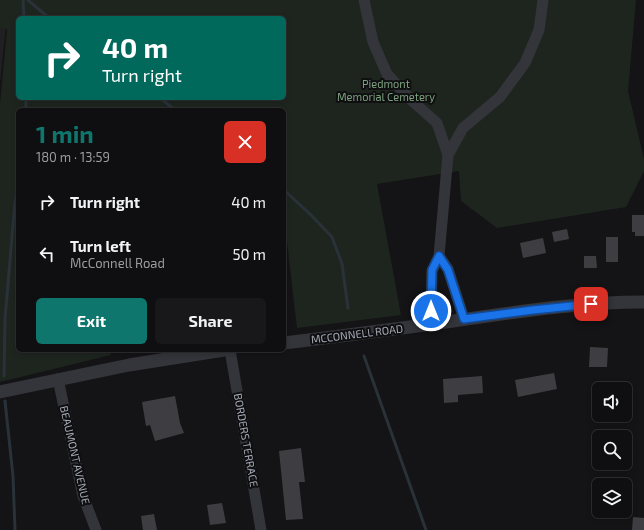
<!DOCTYPE html>
<meta charset="utf-8">
<style>
:root{--surface:#0f0e10;--page:#181719;--text:#f1f3f6;--muted:#9b9c9f;--line:#2f2e30;--accent:#0f766e}
body{margin:0;font-family:"Exo 2",sans-serif;background:var(--page);color:var(--text);height:100vh;display:flex;flex-direction:column;font-size:15px;white-space:nowrap}
*{box-sizing:border-box;margin:0}
p{font-size:13px;color:var(--muted)}
.icon{flex:none;width:22px;height:22px;fill:none;stroke:currentColor;stroke-width:2;stroke-linecap:round;stroke-linejoin:round}
.map{position:relative;flex:1;overflow:hidden}
.details{position:absolute;left:16px;top:108px;width:270px;height:244px;display:flex;flex-direction:column;background:var(--surface);border-radius:6px;box-shadow:0 2px 6px #0003,0 0 0 1px var(--line)}
.details>*{flex:none}
.guide{position:absolute;left:16px;top:16px;width:270px;height:84px;border-radius:6px;box-shadow:0 2px 6px #0003,0 0 0 1px var(--line);background:#00695c;color:#fff;overflow:hidden}
.buttons{position:absolute;left:592px;top:382px;display:grid;gap:8px}
.buttons a{display:grid;place-items:center;width:40px;height:40px;border-radius:6px;background:var(--surface);box-shadow:0 2px 6px #0003,0 0 0 1px var(--line);font-size:20px}
.pin{position:absolute;display:grid;place-items:center;width:34px;height:34px;color:#fff;margin:-17px;border-radius:8px;box-shadow:0 2px 6px #0006}
.me{position:absolute;width:44px;margin:-22px;rotate:0deg;stroke-linejoin:round;filter:drop-shadow(0 0 3px #0008)}
.turn{display:flex;align-items:center;gap:14px;height:84px;padding:0 20px;font-size:18px}
.turn .icon{width:52px;height:52px;stroke-width:2.5}
.turn b{display:block;font-size:28px;line-height:34px}
.round{display:grid;place-items:center;flex:none;width:42px;height:42px;border-radius:6px;background:var(--page)}
.summary{display:flex;align-items:center;justify-content:space-between;height:68px;padding:0 20px}
h1{font-size:24px;font-weight:700;line-height:30px;color:var(--accent)}
.action{display:flex;gap:8px;margin-top:auto;padding:8px 20px}
.action a{flex:1;height:46px;border-radius:6px;background:var(--accent);color:#fff;font-size:16px;font-weight:700;line-height:46px;text-align:center}
.action a+a{background:var(--page);color:var(--text)}
ul{padding:0;list-style:none}
li{display:flex;align-items:center;gap:12px;height:52px;padding:0 20px}
li div{flex:1}
li b{display:block;font-size:15px}
li em{font-style:normal}
.map>svg:first-child{display:block}
.built{fill:#201f22}
.green{fill:#1e251f;fill-rule:evenodd}
.lines{fill:none;stroke-linecap:round;stroke-linejoin:round}
.stream{stroke:#2a3239;stroke-width:3}
.building{fill:#3e3e42}
.minor{stroke:#34353a;stroke-width:11}
.tertiary{stroke:#34353a;stroke-width:13}
.route-casing{stroke:#114b97;stroke-width:10}
.route{stroke:#1a73e8;stroke-width:7}
.labels{text-anchor:middle;stroke-width:4;stroke-linejoin:round;paint-order:stroke}
.park-label{font-size:11px;fill:#7ca17f;stroke:#0f0e10}
.street-label{font-size:11px;fill:#a5aab6;stroke:#0f0e10}
</style>
<div class="map">
<svg width="644" height="530" viewBox="0 0 644 530">
<rect width="100%" height="100%" fill="#141315"/>
<!-- built -->
<path class="built" d="M0,3L8,6L0,83Z"/>
<!-- green -->
<path class="green" d="M0,0H636L628,91L644,159V171L626,207L497,228L461,201L459,171L377,184L401,315L297,328L286,233H284V110H18V350H110L111,355L0,382V104L7,29L0,28ZM18,18H284V98H18Z"/>
<g class="lines">
<!-- stream -->
<path class="stream" d="M23,0L24,18
M28,0L49,18
M26,98V110
M160,98L175,110
M284,190L310,214L332,237L342,264L348,308
M364,356L426,530
M4,376L5,319L15,202L18,188
M5,401L13,476L15,530"/>
</g>
<!-- building -->
<path class="building" d="M632,215H644V236H635V232H632Z
M567,229L569,239L554,242L552,232Z
M606,237H618V262H606Z
M543,238L546,253L523,258L520,243Z
M584,256H596L597,268H584Z
M590,347L608,348L607,367H589Z
M554,373L557,389L518,397L515,380Z
M482,376L483,393L458,395V402L444,403L443,379Z
M175,396L180,423L184,433L155,441L150,425L146,426L142,402Z
M301,448L305,482H299L303,519L286,520L279,451Z
M222,503L226,523L210,525L207,505Z
M154,514L157,530H143L141,516Z
M633,517L644,518V530H632Z"/>
<g class="lines">
<!-- minor -->
<path class="minor" d="M364,0L373,42L387,74L410,99L437,123L448,155
M439,256L448,269L464,319
M431,324L432,271L439,256L448,155L463,128L500,97L525,63L539,30L543,0
M230,350L261,530
M58,379L83,496L96,530"/>
<!-- tertiary -->
<path class="tertiary" d="M284,343C341,336 397,329 453,321C516,312 580,302 644,302
M0,392L129,365L224,350"/>
</g>
<g class="lines">
<!-- route casing -->
<g class="route-casing">
<path id="route" d="M431,311L432,270L439,256L448,270L464,319L533,310L591,304"/>
</g>
<!-- route -->
<use href="#route" class="route"/>
</g>
<g class="labels">
<!-- park labels -->
<g class="park-label">
<text x="386" y="88">Piedmont<tspan x="386" dy="13">Memorial Cemetery</tspan></text>
</g>
<!-- street labels -->
<g class="street-label">
<text transform="translate(357 334) rotate(-7)" y="4">MCCONNELL ROAD</text>
<text transform="translate(246 440) rotate(80)" y="4">BORDERS TERRACE</text>
<text transform="translate(75 455) rotate(77)" y="4">BEAUMONT AVENUE</text>
</g>
</g>
</svg>
<div class="buttons">
<a><svg class="icon" aria-label="sound" viewBox="0 0 24 24"><path d="M4 9h4l5-4v14l-5-4H4zM17 9q2 3 0 6"/></svg></a>
<a><svg class="icon" aria-label="search" viewBox="0 0 24 24"><circle cx="10" cy="10" r="6"/><path d="M15 15l6 6"/></svg></a>
<a><svg class="icon" aria-label="layers" viewBox="0 0 24 24"><path d="M12 4l9 5-9 5-9-5zM3 14l9 5 9-5"/></svg></a>
</div>
<div class="pin" style="left:591px;top:304px;background:#d93025"><svg class="icon" aria-label="arrive" viewBox="0 0 24 24"><path d="M6 21V4h12l-3 4 3 4H6"/></svg></div>
<svg class="me" style="left:431px;top:311px" viewBox="-20 -20 40 40"><circle r="17" fill="#1a73e8" stroke="#fff" stroke-width="3"/><path d="M0-11L8 9 0 5-8 9z" fill="#fff"/></svg>
<div class="guide">
<div class="turn"><svg class="icon" aria-label="right" viewBox="0 0 24 24"><path d="M7 20v-9h11M14 6l5 5-5 5"/></svg><div><b>40 m</b>Turn right</div></div>
</div>
<section class="details">
<div class="summary"><div><h1>1 min</h1><p>180 m · 13:59</p></div><a class="round" style="background:#d93025;color:#fff"><svg class="icon" aria-label="close" viewBox="0 0 24 24"><path d="M6 6l12 12M18 6L6 18"/></svg></a></div>
<ul>
<li><svg class="icon" aria-label="right" viewBox="0 0 24 24"><path d="M7 20v-9h11M14 6l5 5-5 5"/></svg><div><b>Turn right</b></div><em>40 m</em></li>
<li><svg class="icon" aria-label="left" viewBox="0 0 24 24"><path d="M17 20v-9H6M10 6l-5 5 5 5"/></svg><div><b>Turn left</b><p>McConnell Road</p></div><em>50 m</em></li>
</ul>
<div class="action"><a>Exit</a><a>Share</a></div>
</section>
</div>
